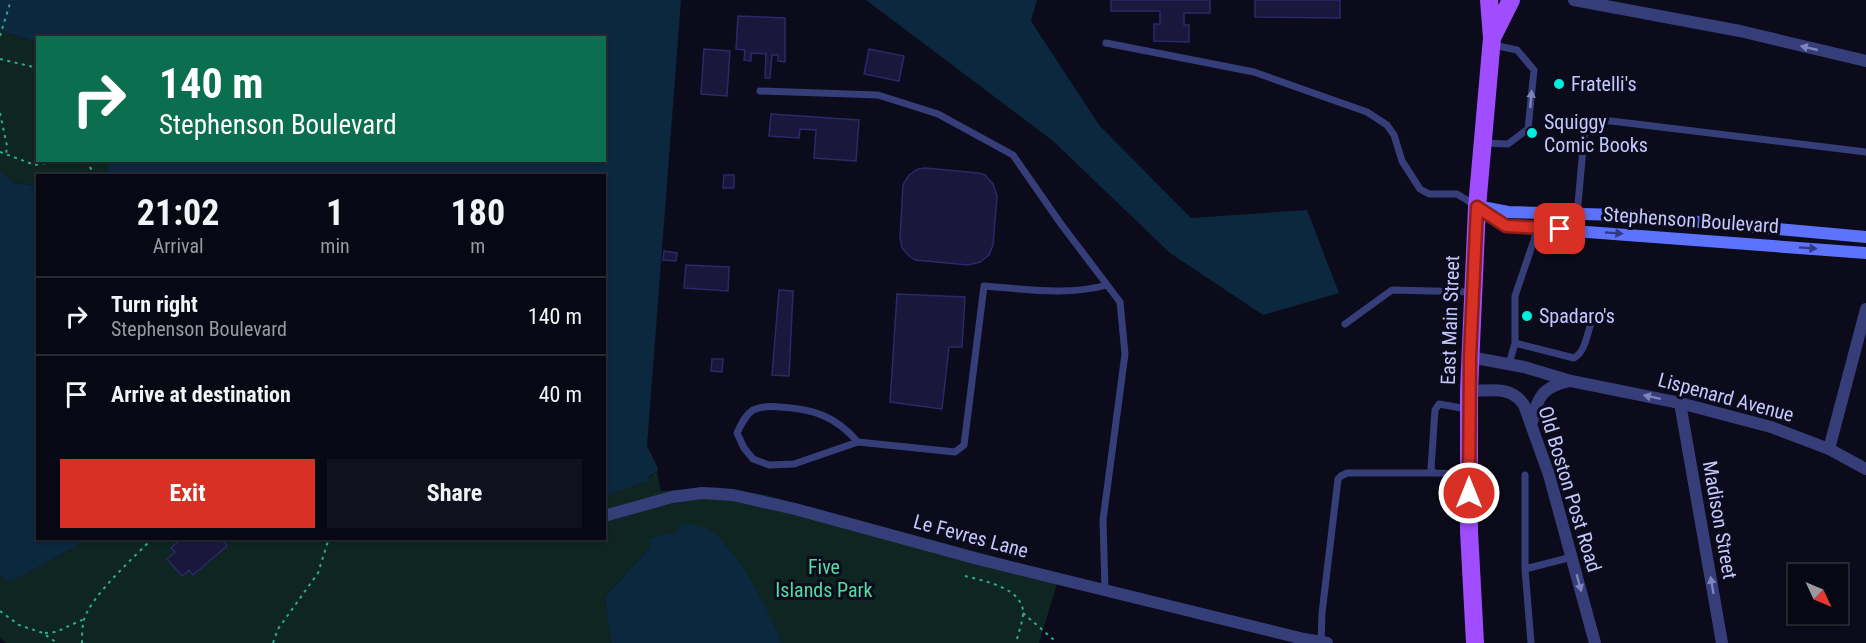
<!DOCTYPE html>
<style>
:root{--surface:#080814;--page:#11111d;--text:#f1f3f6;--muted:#989aa0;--line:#292934;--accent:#d93025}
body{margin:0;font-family:"Roboto Condensed",sans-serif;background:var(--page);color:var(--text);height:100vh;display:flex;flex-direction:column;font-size:22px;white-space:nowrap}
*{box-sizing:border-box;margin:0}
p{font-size:20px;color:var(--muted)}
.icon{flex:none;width:33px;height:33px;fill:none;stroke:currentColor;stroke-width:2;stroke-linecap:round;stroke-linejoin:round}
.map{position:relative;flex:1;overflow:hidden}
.sheet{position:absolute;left:36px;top:174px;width:570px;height:366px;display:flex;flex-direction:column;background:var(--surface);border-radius:0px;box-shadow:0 2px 4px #0004,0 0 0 2px var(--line)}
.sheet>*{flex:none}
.banner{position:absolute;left:36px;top:36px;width:570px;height:126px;border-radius:0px;box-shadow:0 2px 4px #0004,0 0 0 2px var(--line);background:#0b6e4f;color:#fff;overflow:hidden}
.needle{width:39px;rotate:134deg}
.fabs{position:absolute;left:1788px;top:564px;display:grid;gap:12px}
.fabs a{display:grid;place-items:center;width:60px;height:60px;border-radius:0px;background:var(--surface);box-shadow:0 2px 4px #0004,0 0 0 2px var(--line);font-size:30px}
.pin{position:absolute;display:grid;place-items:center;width:51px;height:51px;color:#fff;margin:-26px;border-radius:12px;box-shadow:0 3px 9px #0006}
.me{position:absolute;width:66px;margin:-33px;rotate:0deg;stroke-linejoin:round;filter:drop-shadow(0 0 4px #0008)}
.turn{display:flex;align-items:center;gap:21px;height:126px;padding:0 24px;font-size:27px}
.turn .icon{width:78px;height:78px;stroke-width:2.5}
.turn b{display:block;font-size:42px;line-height:51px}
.eta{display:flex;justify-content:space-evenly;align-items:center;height:102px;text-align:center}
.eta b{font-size:36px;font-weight:700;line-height:42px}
.button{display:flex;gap:12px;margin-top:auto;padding:12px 24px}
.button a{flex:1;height:69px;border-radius:0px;background:var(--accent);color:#fff;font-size:24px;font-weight:700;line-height:69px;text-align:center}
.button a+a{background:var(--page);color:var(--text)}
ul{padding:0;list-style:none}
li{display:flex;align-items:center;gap:18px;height:78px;padding:0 24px;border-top:2px solid var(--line)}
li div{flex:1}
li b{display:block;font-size:22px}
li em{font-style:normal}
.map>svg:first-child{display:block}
.green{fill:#0e2521}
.water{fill:#0b283f}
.building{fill:#19173c;stroke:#2b2968;stroke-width:1.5}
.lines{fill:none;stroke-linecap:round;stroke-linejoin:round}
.path{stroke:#2cac90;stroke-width:2;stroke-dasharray:3 4.5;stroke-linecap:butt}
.lane{stroke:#363e7a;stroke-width:7}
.street{stroke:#363e7a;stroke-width:12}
.secondary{stroke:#5d73fe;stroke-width:12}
.primary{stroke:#9f4dfe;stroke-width:18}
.oneway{fill:#7e83bc}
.oneway2{fill:#303a81}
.route-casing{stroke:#8d1f18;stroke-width:15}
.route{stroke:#d93025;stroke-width:10}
.poi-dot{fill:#01efe1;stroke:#0b0b1b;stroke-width:2}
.labels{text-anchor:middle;stroke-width:6;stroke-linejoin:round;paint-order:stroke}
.poi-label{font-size:20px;fill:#c5c8ff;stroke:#0b0b1b;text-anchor:start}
.street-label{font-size:20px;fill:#c5c8ff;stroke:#0b0b1b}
.park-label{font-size:20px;fill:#53dda4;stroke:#0b0b1b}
</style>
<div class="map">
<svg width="1866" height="643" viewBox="0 0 1866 643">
<rect width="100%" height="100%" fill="#0b0b1b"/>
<!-- green -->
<path class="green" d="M0,30L37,43L38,160L114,161L104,174L38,176L37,185L14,183L0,171Z
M657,472L661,491L716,487L766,495L1060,574L1039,643H781L669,532L650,539V547L605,597L611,643H6L0,638V576L12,581L82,543L86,539L604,538L605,496L628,487H633Z"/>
<!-- water -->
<path class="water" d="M0,0H681L647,446L658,468L657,472L649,476L648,481L605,496L604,176L100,175L104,174L114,160H604V38H38L37,43L0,30Z
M866,0H1037L1031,21L1099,125L1191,218L1307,210L1339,293L1263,315L1170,253L1053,141Z
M0,171L14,183L37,185L38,538L86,539L82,543L11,582L0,576Z
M684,522C691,524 700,526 707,529C736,545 770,612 781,643H611L605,597L650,547V539L669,532L672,535Z"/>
<!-- building -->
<path class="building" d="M1111,0H1210V13H1184V25H1189V42L1154,41V24H1160V11H1111Z
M1255,0H1340V18L1255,17Z
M738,16L785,18V62L778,61V55H772L770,78H765L766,54L751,53V61L744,60L745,50L736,49Z
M704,49L730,51L727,96L701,94Z
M869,49L904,56L899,81L864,74Z
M771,114L859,120L856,161L814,158L816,130L800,129L799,138L769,136Z
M925,168L979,173L985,175L993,184L997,196L993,245L989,255L980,262L968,265L915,260L909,256L902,248L900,237L903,185L909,175L918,169Z
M724,175H734V188H723Z
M664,251L677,253L676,261L663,260Z
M686,265L729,267L728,291L684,288Z
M779,290L793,291L789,376L772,375Z
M897,294L965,297L962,347H949L942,409L890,402Z
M712,359H723L722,372L711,371Z
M182,538H228L224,542L227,546L193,575L189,570L182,576L167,559L175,552L171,548Z"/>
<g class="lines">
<!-- path -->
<path class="path" d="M0,36L11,0
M0,59L38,68
M0,113L7,146L6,155
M0,152L35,165L63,160
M87,160L94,176
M965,576C984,581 1025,588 1023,615C1022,624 1018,634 1016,643
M0,611L19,625L43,633L57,643
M1023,613L1054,640
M45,633L56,632L84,619
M82,643C82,636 82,627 84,620C89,598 136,555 153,538
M273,643L278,629L318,573L329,538"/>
<!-- lane -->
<path class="lane" d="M1106,43L1254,72L1367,112L1387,125L1394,135L1402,161L1420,189L1429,194H1457L1475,205
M760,91L878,95L938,114L1013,155L1061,224L1120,302L1125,354L1103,520L1105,590
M1484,143L1508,144L1528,129L1534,70L1517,50L1493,45
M1577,215L1585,126L1588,121H1611L1866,152
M1345,324L1392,290L1473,292
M1515,343L1574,358C1585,352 1587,335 1591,323
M1509,364L1515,343V296L1534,240L1540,212
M1467,409L1439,404L1435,410L1431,469L1434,473L1467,474
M858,442C835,416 814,409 780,407C770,406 762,406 753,410C745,415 741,425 737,433L744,448L753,459L769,465L794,464L858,442L955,452L964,445L984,286C1024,289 1068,296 1107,285
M1525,475V569L1572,557
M1525,569L1531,643
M1321,642L1322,613L1338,479L1341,476L1347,473H1434"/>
<!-- street -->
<path class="street" d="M1574,0L1740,31L1866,61
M1470,357L1524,367L1571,381L1680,403L1771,427L1829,449L1866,469
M1469,391C1490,391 1511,385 1524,405L1549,475L1595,643
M1680,403L1722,643
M1532,422C1538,396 1542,387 1570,381
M1829,449L1866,309
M604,516L672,497L702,493L733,495L795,509L978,559L1304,639L1327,643"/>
<!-- secondary -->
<path class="secondary" d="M1477,207L1506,226L1866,253
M1482,207L1508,212L1621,215L1866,237"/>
<!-- primary -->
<path class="primary" d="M1493,36L1511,0
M1475,643L1469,531V391L1477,207L1492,38L1489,0"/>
</g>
<!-- one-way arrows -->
<defs><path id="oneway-solid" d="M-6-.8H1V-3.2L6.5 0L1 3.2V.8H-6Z" transform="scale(1.5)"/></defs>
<g class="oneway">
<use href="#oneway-solid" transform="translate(1809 48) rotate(-167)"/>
<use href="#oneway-solid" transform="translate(1531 99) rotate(-85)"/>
<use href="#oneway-solid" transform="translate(1652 397) rotate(-168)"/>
<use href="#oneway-solid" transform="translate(1579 583) rotate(75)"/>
<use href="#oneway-solid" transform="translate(1712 585) rotate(-100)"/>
</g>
<g class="oneway2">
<use href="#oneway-solid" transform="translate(1614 233) rotate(4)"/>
<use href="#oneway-solid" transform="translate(1808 248) rotate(4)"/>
</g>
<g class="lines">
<!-- route casing -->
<g class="route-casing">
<path id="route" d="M1469,493L1470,357L1477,207L1506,226L1560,229"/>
</g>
<!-- route -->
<use href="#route" class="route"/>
</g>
<!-- markers -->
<g class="poi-dot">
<circle cx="1559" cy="84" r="6"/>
<circle cx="1532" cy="133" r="6"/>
<circle cx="1527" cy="316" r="6"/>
</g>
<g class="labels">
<!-- poi labels -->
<g class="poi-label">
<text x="1571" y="91">Fratelli's</text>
<text x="1544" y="129">Squiggy<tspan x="1544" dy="23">Comic Books</tspan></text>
<text x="1539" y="323">Spadaro's</text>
</g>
<!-- street labels -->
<g class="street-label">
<text transform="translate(1691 220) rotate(4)" y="7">Stephenson Boulevard</text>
<text transform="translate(1450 320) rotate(-88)" y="7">East Main Street</text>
<text transform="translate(1726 397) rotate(15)" y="7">Lispenard Avenue</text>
<text transform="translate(1570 489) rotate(73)" y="7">Old Boston Post Road</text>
<text transform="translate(1720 520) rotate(80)" y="7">Madison Street</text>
<text transform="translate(971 536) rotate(15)" y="7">Le Fevres Lane</text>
</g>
<!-- park labels -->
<g class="park-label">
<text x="824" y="574">Five<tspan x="824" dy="23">Islands Park</tspan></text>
</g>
</g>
</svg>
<div class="fabs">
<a><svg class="needle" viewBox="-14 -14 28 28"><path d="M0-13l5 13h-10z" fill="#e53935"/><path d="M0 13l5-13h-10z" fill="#989aa0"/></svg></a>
</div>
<div class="pin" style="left:1560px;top:229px;background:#d93025"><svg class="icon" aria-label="arrive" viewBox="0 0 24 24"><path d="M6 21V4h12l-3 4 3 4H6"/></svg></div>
<svg class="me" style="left:1469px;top:493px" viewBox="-20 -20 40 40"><circle r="17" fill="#d93025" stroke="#fff" stroke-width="3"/><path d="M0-11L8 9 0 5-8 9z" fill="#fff"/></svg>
<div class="banner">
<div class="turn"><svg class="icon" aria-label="right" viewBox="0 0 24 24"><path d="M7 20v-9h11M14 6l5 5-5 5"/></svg><div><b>140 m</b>Stephenson Boulevard</div></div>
</div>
<section class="sheet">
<div class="eta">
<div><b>21:02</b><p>Arrival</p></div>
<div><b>1</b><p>min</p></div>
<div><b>180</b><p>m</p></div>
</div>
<ul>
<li><svg class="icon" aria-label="right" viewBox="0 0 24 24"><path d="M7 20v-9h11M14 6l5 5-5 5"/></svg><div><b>Turn right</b><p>Stephenson Boulevard</p></div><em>140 m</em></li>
<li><svg class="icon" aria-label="arrive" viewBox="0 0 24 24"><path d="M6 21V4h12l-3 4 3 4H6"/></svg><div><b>Arrive at destination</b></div><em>40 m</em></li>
</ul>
<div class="button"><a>Exit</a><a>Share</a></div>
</section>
</div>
